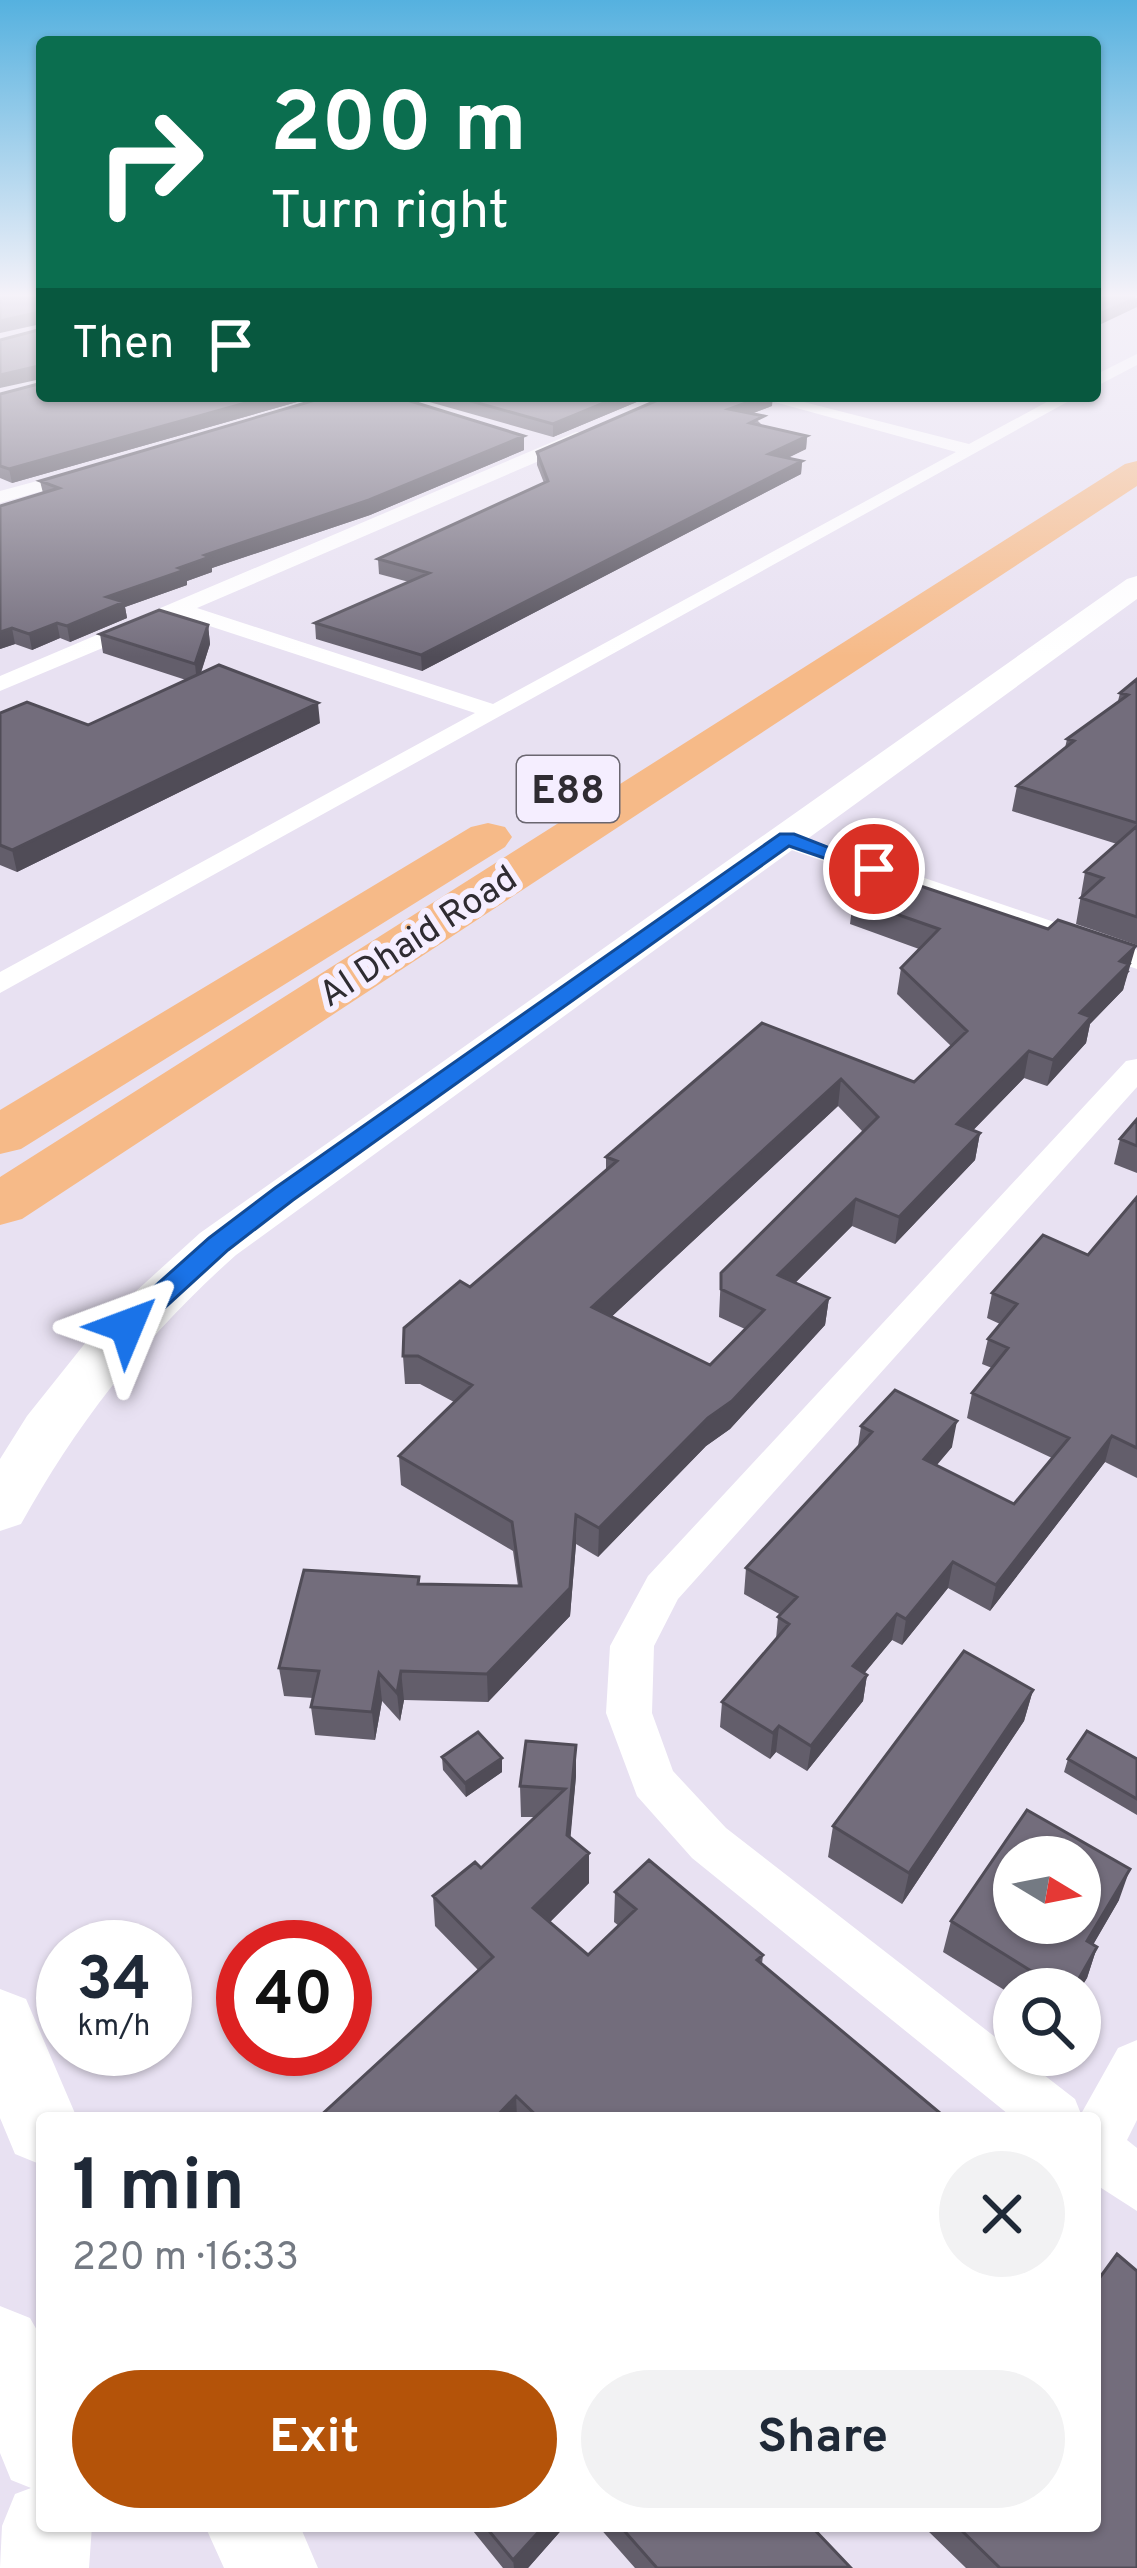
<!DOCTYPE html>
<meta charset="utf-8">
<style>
:root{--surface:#fff;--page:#f2f2f3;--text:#1f2937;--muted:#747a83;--accent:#b45309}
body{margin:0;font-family:Overpass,sans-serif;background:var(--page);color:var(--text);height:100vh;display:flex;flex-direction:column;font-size:45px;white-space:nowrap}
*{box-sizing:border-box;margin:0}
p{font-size:39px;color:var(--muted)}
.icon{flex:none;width:66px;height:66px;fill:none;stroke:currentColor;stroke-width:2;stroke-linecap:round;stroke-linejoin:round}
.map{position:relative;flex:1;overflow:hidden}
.side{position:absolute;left:36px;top:2112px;width:1065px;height:420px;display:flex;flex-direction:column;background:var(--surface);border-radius:12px;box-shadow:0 3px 9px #0004}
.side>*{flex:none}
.top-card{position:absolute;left:36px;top:36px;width:1065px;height:366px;border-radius:12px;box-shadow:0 3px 9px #0004;background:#0b6e4f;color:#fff;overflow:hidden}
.needle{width:78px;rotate:100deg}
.controls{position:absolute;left:993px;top:1836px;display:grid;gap:24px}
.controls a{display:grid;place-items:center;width:108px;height:108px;border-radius:50%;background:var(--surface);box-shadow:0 3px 9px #0004;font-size:60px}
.speed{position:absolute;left:36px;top:1920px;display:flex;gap:24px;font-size:60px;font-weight:700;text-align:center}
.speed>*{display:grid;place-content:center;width:156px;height:156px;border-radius:50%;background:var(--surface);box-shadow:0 3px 9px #0004;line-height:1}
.speed small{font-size:30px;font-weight:400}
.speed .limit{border:18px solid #d22;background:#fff;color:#111}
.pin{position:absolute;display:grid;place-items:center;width:102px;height:102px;color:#fff;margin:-51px;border:6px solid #fff;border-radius:50%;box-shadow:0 3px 12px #0007}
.me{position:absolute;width:132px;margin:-66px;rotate:46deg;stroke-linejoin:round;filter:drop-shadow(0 0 9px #0008)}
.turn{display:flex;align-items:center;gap:42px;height:252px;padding:0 36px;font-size:54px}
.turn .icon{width:156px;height:156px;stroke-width:2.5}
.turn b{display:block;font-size:84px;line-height:102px}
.then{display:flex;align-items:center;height:114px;padding:0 36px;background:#0003;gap:24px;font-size:45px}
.round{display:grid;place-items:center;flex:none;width:126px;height:126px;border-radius:63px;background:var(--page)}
.headline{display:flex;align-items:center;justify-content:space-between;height:204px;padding:0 36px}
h1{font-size:72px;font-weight:700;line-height:90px}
.action{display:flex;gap:24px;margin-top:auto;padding:24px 36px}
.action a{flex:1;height:138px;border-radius:72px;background:var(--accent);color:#fff;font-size:48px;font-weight:700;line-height:138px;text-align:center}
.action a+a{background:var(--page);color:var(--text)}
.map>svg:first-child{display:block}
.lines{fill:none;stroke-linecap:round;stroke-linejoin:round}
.street{fill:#fff;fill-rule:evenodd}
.secondary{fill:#fff;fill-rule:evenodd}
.highway{fill:#f6ba88;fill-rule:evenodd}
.wall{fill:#635e6b;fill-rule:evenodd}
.shaded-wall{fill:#504c57}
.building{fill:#736d7c;stroke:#504c57;stroke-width:3;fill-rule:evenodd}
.route{fill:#1a73e8;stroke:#114b97;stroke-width:3}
.labels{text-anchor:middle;stroke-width:12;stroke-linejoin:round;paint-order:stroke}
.far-street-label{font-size:36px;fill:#2f2c32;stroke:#f5eeff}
.shield{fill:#f5eeff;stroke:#6a6670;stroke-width:3}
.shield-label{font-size:39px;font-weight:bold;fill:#2f2c32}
</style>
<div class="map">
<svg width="1137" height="2568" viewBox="0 0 1137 2568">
<rect width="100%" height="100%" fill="#e8e1f2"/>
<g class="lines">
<!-- street -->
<path class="street" d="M1137,354V365L1095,387V375Z
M753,396H780L969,444L1058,396H1078L0,993V972L475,713L179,616L0,691V676L576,432H588V440L197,608L493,704L956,452Z
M89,467L98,472L95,476L0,503V491Z
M786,831L1137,950V969L777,845L773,839L777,833Z
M1137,1059V1087L678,1599L654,1646L652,1713L673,1771L726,1828L1075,2099L1081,2114L1118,2048L1137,2040V2120L1127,2140L1137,2148V2211L1095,2184V2118H1013L692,1858L637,1796L606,1713L610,1646L648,1576L1126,1061Z"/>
<!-- secondary -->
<path class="secondary" d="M1137,576V599L236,1255C146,1335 79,1420 21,1524L0,1531V1459L27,1416L102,1322L200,1233L1127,579Z
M0,1989L26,1999L77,2118H42V2165L15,2154L0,2118Z
M0,2306L30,2318L42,2339V2526H92L89,2568H0L2,2526L15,2494L31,2488L11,2480L0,2453Z
M205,2526H300L318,2568H224Z"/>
<!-- highway -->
<path class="highway" d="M1137,461V486L22,1219L0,1225V1177L1125,464Z
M488,823L505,827L512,837L505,847L21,1149L0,1154V1110L471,827Z"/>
</g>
<!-- wall -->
<path class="wall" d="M0,394L42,396H318L12,483L0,478Z
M408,396H651L553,437Z
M772,406L751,414L763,426L807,436L806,449L788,458L802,461L801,474L422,671L316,639L315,623L409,582L379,574L378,559L544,483L537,465V452Z
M524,436V450L370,515L212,568V572L187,581V585L125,607L127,618L70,642L60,638L32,650L15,644L0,649L43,493L40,481Z
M208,625L210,644L201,673L320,723L17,872L0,865V713L88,725L186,680L103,653L100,634Z
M1137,679V945L1076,924L1085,872L1117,844L1012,811L1017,786L1065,748L1067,739L1118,701L1120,693Z
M853,899L1130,971L1127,974L1123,990L1090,1024L1086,1043L1047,1086L1024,1078L973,1130L980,1133L975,1160L895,1244L852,1226L795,1283L829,1298L825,1325L730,1429L706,1446L598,1557L576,1544L570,1616L488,1702L404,1700L400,1721L382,1701L375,1740L315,1735L311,1707L313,1698L284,1696L279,1668L420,1584L518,1586L513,1551L401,1485L399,1456L454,1402L420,1384H405L403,1356L470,1287L606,1171V1157L762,1023L914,1082L951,1046L897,994L901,968L919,949L850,924ZM838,1106L863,1132L721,1273L719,1317L745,1329L710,1365L611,1317Z
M1137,1119V1173L1114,1164L1120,1139Z
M1137,1197V1478L1105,1462L990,1611L948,1588L902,1645L892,1640L864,1673L867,1675L863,1701L807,1771L776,1752L770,1759L720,1727L722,1702L776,1639L778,1617L781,1615L744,1594L746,1568L858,1446L861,1426L952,1447L937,1465L1014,1504L1052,1458L967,1418L972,1393L992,1368L982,1364L988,1339L1000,1324L987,1318L992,1293L1088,1255Z
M1033,1690L1024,1721L902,1904L828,1857L833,1826Z
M442,1757L502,1772L466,1797L443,1770Z
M1068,1759H1137V1815L1064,1772Z
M576,1776L570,1837L589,1853V1883L550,1922L588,1955L619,1926L614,1922L615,1892L763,1955L762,1964L946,2118H318L478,1970L435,1926L433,1896L481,1868L534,1817H521L520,1786Z
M1119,1900L1093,1945L1097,1947L1087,1978L1080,1989H1014V1996L943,1952L951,1921Z
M469,2526H565L528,2568H503Z
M598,2526H811L850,2568H635Z
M929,2526H1095L1137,2568H966L927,2530Z"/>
<!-- shaded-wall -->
<path class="shaded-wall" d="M1134,298H1137V307L1095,327V316Z
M39,312L41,324L0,333V321Z
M39,366L41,379L0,388V375Z
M271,396H318L12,483L9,469Z
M621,396H651L553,437V424Z
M765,396H773L772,406L728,422L729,409Z
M524,436V450L370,515L212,568V572L187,581V585L125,607L127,618L70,642L67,626L107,597L179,568L205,555Z
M807,436L806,449L768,467L769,454Z
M802,461L801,474L422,671L421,655Z
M57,623L60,638L32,650L29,634Z
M208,625L210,644L197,684L195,664Z
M12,628L15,644L0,649V632Z
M318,703L320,723L17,872L12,850Z
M1136,946L1123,990L1090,1024L1086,1043L1047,1086L1053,1060L1080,1013L1120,961Z
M1029,1051L1024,1078L953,1151L957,1124Z
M841,1079L838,1106L592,1335V1307Z
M980,1133L975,1160L895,1244L899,1217Z
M856,1199L852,1226L775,1303L778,1275Z
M829,1298L825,1325L730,1429L706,1446L598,1557L599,1528Z
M957,1421L952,1447L920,1484L924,1459Z
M1112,1436L1105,1462L990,1611L996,1585Z
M576,1515V1544L570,1616L488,1702L487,1674Z
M953,1562L948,1588L902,1645L906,1619Z
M897,1614L892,1640L849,1692L853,1666Z
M401,1671L404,1700L400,1721L397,1693Z
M379,1673L382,1701L375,1740L372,1712Z
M867,1675L863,1701L807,1771L811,1746Z
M1033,1690L1024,1721L902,1904L909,1873Z
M779,1726L776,1752L770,1759L773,1733Z
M576,1745V1776L568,1866L567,1835Z
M502,1758V1772L466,1797L465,1783Z
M589,1853V1883L534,1938L533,1908Z
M1130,1869L1119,1900L1077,1972L1087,1941Z
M1097,1947L1087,1978L1080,1989H1073Z
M516,2096L517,2118H495Z
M544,2526H565L528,2568H514L513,2560Z"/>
<!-- building -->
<path class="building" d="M0,298H42V314L39,312L0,321Z
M1095,298H1135L1095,316Z
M42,329V369L39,366L0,375V340Z
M42,383V396H271L9,469L0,466V394Z
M329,396H394L524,436L369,500L205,555L210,557L179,568L185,570L107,597L124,602L67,626L57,623L29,634L12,628L0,632V506L59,488L40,481Z
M453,396H621L553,424Z
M667,396H765L729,409L764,416L750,423L807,436L769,454L802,461L421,655L315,623L429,573L378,559L548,481L537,452Z
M159,610L208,625L195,664L100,634Z
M219,665L318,703L12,850L0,845V713L27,702L88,725Z
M1137,679V823L1017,786L1074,741L1067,739L1128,695L1120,693Z
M1137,826V917L1081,898L1103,878L1085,872Z
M885,874L1048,929L1058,920L1136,946L1120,961L1129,964L1080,1013L1091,1017L1053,1060L1029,1051L957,1124L980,1133L899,1217L856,1199L778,1275L829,1298L732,1401L708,1418L599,1528L576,1515L570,1588L487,1674L401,1671L397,1693L379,1673L372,1712L311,1707L319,1671L279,1668L304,1570L419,1577L418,1584L521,1586L512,1522L399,1456L472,1385L418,1356H403L404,1328L460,1281L470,1287L617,1161L606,1157L762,1023L914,1082L967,1031L901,968L939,929L853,899ZM841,1079L878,1117L721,1273V1289L764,1310L710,1365L592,1307Z
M1137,1119V1146L1120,1139Z
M1137,1197V1448L1112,1436L996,1585L953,1562L906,1619L897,1614L853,1666L867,1675L811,1746L779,1726L773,1733L722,1702L789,1624L778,1617L797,1597L746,1568L872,1432L861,1426L895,1390L957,1421L924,1459L1014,1504L1069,1438L972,1393L1008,1348L988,1339L1017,1304L992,1293L1043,1235L1088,1255Z
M964,1651L1033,1690L909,1873L833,1826Z
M1087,1731L1137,1759V1799L1068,1759Z
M478,1732L502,1758L465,1783L442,1757Z
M526,1741L576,1745L567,1835L589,1853L533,1908L588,1955L636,1909L615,1892L649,1860L763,1955L757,1960L946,2118H539L516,2096L495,2118H318L493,1957L433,1896L475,1862L481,1868L565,1789L520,1786Z
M1027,1810L1130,1869L1087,1941L1097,1947L1073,1989H1060L951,1921ZM1014,1857H1080V1923H1014Z
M1117,2254L1137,2271V2568H1000L957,2526H1095V2284Z
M485,2526H544L513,2560Z
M620,2526H811L850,2567L657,2568Z"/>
<!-- sky -->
<linearGradient id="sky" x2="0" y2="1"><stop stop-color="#55b1df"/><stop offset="0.45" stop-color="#f5f2f9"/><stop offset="1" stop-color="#f5f2f9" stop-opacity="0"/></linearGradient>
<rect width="1137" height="657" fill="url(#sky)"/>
<!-- route -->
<path class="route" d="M780,834H794L884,869L874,875L789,846L293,1200L228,1250L137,1333H117L113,1326L117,1320L209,1238L275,1188Z"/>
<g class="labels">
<!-- far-street labels -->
<g class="far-street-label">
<text transform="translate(417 935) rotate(-33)" y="13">Al Dhaid Road</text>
</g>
<!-- shield labels -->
<rect class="shield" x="517" y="756" width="102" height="66" rx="9"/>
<g class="shield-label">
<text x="568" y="803">E88</text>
</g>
</g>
</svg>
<div class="controls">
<a><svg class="needle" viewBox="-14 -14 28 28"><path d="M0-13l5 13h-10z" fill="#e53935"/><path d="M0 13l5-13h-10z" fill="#747a83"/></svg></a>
<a><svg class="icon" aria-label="search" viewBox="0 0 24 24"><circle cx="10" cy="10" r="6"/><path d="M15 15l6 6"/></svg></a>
</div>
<div class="speed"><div>34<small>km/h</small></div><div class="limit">40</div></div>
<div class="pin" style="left:874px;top:869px;background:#d93025"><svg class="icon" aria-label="arrive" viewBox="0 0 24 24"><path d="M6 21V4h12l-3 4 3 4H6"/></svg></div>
<svg class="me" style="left:127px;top:1326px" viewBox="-20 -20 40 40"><path d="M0-17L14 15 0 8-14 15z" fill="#1a73e8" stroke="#fff" stroke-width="4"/></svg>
<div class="top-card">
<div class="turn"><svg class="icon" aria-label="right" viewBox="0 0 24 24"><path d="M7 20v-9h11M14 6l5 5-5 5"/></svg><div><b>200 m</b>Turn right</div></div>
<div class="then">Then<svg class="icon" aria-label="arrive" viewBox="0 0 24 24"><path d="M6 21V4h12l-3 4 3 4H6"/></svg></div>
</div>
<section class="side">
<div class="headline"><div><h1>1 min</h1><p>220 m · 16:33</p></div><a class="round"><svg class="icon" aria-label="close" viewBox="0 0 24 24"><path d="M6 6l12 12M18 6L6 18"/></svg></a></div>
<div class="action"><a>Exit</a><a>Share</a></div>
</section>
</div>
